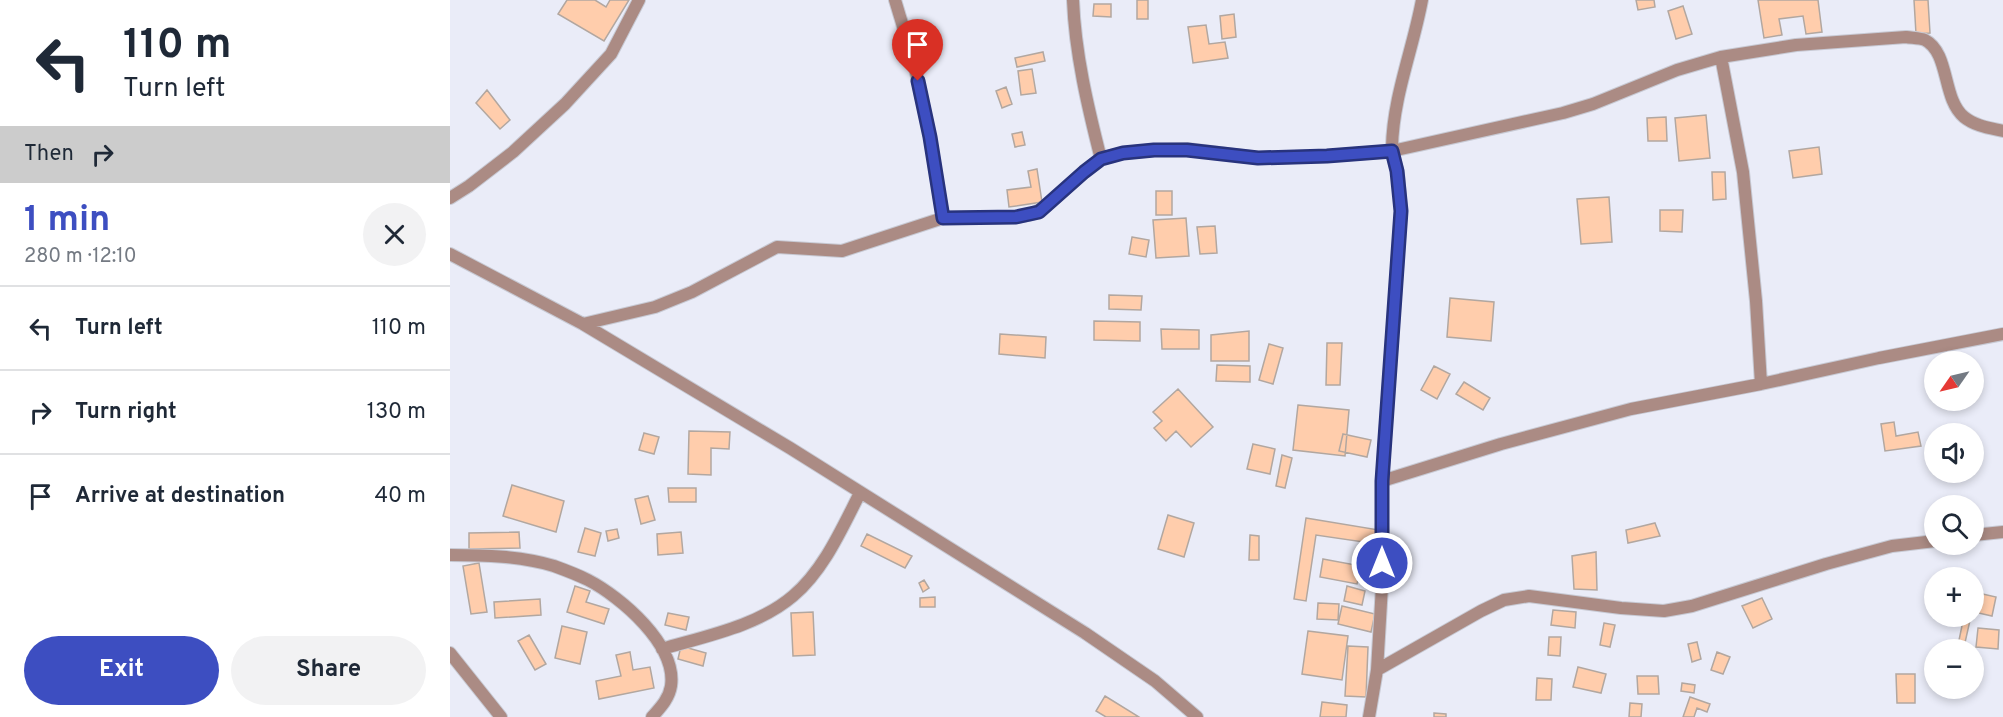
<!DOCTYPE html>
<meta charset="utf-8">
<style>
:root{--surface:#fff;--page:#f2f2f3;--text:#1f2937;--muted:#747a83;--line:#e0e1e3;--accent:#3d4ec1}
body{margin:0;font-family:Overpass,sans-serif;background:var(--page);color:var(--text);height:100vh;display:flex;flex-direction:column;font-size:22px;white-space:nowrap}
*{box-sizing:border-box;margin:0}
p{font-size:20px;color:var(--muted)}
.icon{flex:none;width:33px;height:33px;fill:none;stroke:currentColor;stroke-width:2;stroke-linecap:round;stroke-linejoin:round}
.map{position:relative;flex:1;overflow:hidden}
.drawer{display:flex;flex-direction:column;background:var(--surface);width:450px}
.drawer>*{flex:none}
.guide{background:#fff;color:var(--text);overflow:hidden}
.needle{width:39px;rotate:236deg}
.tools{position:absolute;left:1474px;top:351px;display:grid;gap:12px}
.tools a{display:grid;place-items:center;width:60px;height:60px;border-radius:50%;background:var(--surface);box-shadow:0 3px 9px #0003;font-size:30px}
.pin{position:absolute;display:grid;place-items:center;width:51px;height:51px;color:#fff;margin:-62px -26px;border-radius:50% 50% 50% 0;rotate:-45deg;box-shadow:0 0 6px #0007}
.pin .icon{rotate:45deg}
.me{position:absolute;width:66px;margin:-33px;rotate:0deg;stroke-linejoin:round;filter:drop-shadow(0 0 4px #0008)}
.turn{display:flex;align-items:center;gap:21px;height:126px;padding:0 24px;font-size:27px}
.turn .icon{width:78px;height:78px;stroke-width:2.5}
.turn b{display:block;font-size:42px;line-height:51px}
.then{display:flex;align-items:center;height:57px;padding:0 24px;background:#0003;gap:12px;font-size:22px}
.round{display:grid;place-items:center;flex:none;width:63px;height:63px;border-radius:32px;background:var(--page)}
.head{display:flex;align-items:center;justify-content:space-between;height:102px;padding:0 24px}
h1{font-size:36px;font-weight:700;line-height:45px;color:var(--accent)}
.action{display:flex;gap:12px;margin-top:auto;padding:12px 24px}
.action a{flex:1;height:69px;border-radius:36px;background:var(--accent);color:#fff;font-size:24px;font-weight:700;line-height:69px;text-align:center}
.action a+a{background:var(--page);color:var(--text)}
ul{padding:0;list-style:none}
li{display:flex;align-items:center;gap:18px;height:84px;padding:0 24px;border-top:2px solid var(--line)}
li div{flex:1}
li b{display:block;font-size:22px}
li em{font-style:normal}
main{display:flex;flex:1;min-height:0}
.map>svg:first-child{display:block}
.building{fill:#ffcdac;stroke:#b2a7a0;stroke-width:1.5}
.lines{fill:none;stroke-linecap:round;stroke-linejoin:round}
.street-casing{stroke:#c7c9d3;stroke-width:14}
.street{stroke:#ab8b84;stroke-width:12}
.route-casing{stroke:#28337d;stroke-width:15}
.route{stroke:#3d4ec1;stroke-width:10}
</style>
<main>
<section class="drawer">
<div class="guide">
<div class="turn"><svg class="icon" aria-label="left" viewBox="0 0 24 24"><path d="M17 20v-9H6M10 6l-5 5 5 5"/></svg><div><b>110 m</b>Turn left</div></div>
<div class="then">Then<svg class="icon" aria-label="right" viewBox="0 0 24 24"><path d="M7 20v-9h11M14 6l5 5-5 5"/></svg></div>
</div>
<div class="head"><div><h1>1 min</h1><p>280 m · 12:10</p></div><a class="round"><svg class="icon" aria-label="close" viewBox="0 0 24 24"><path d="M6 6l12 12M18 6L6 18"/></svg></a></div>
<ul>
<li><svg class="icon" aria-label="left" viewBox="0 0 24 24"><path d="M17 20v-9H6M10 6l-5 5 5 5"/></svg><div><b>Turn left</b></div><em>110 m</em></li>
<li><svg class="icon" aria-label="right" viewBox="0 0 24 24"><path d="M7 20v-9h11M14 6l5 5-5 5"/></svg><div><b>Turn right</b></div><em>130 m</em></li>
<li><svg class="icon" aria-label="arrive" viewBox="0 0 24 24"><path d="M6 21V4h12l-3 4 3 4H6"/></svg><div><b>Arrive at destination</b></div><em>40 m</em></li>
</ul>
<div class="action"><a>Exit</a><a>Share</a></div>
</section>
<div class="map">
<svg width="1553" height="717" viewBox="0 0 1553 717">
<rect width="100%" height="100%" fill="#eaecf8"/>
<!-- building -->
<path class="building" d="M117,0H145L156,7L160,0H179L154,41L108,14Z
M687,0H698V19H687Z
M1186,0H1204L1205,7L1188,10Z
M1308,0H1368L1372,32L1356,34L1353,16L1329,19L1332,35L1314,38Z
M1464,0H1478L1480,33L1466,34Z
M644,4H661V17L643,16Z
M1233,6L1242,34L1226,39L1218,11Z
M784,14L786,37L772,39L770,16Z
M756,25L759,44L775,42L778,58L743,63L738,27Z
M593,52L595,61L567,67L565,58Z
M582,69L586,93L571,95L568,71Z
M556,87L562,104L552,108L546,91Z
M37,90L60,120L50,129L26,103Z
M1256,115L1260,158L1229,161L1225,118Z
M1216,117L1217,141H1198L1197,118Z
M572,132L575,145L565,147L562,134Z
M1369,147L1372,174L1343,178L1339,151Z
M587,169L592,202L559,207L557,190L581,187L578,171Z
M1262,172H1275L1276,199L1263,200Z
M706,191H722V215H706Z
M1159,197L1162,242L1131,244L1127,199Z
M1210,210H1233L1232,232L1210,231Z
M736,218L739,256L706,258L703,220Z
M765,226L767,253L750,254L747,227Z
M682,237L699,240L696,257L679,254Z
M659,295L692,296L691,310L659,309Z
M1000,298L1044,302L1041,341L997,337Z
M644,321L690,322V341L644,340Z
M711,329L749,330V349H712Z
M799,331V361H761V335Z
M550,334L596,337L595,358L549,354Z
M877,343H892L890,385H876Z
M819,344L833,348L823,384L809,380Z
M767,365L800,366V382L766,381Z
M984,366L1000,374L987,399L971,390Z
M1014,382L1040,398L1033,410L1006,394Z
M728,389L763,427L741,447L726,431L716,441L704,428L712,421L703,412Z
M848,405L899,410L895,456L843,450Z
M1444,422L1446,436L1468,432L1471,446L1435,451L1431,424Z
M239,431L280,432L279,449L261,448V475L238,474Z
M194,433L209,437L204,454L189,450Z
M893,434L921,440L917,457L889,451Z
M803,444L825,449L820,474L797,469Z
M832,455L842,458L835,488L826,486Z
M62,485L114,501L106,532L53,516Z
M218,488H246V502H219Z
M198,496L205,520L191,524L185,499Z
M718,515L744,523L734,557L708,549Z
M856,518L929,530L927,544L866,535L856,601L844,599Z
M1205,523L1210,536L1178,543L1176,530Z
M135,528L151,533L145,556L128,552Z
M167,529L169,538L158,541L156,531Z
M69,532L70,548L19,549V533Z
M231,532L233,553L208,555L207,534Z
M417,534L462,556L455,568L411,546Z
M800,535L809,536V560H799Z
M1146,552L1147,590L1124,589L1122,556Z
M873,559L911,566L907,584L870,577Z
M29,563L37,612L21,614L13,566Z
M474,580L479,588L473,592L469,583Z
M125,586L140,591L136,602L159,609L154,624L117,612Z
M897,586L915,591L912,605L894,601Z
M1524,592L1546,597L1542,616L1524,612Z
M485,597V607H470V598Z
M1312,598L1322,619L1303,628L1292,606Z
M90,599L91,615L45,618L44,602Z
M868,603L889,604L888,620L867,619Z
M892,606L925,614L921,632L888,624Z
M1103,610L1126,612L1125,628L1101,625Z
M363,612L365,655L343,656L341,613Z
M218,613L239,617L236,630L215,625Z
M1514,616H1521L1514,647L1508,645Z
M1154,623L1165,625L1160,647L1150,645Z
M112,626L137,632L130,664L105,658Z
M1528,628L1549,630L1548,649L1526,647Z
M858,631L898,636L892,680L852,674Z
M79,635L96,664L85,670L68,641Z
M1099,637H1111L1110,656L1098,655Z
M1247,642L1251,659L1242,662L1238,644Z
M231,646L256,653L253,666L228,659Z
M898,646L918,647L916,697L895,696Z
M180,652L183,670L200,667L204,688L149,699L146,681L171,676L166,655Z
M1267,652L1280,657L1273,674L1261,670Z
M1128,667L1156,674L1151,693L1123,687Z
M1446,674H1465V703H1447Z
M1187,676H1208L1209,694H1188Z
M1087,678L1102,679L1101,700H1086Z
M1232,683L1245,685L1244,693L1231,691Z
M655,696L689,717H656L646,711Z
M1240,697L1260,704L1257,712L1247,708L1244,717H1233Z
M872,702L897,705L896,717H870Z
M1180,703L1192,704L1191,717H1179Z
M984,713L996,714V717H984Z"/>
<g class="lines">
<!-- street casing -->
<g class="street-casing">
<path id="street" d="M445,0L464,63L480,137L493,218
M623,0C625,53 638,108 651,159
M1271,57L1293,172L1306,301L1311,384
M0,198L19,186L63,152L115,104L161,54L189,0
M0,254L133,324L340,448L635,633L705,681L747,717
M133,324L205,307L242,292L327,247L392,251L493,218L566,217L582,214L596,206L634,172L651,159L673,153L704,150L737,149L808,158L877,156L942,151L1113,113L1143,104L1227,70L1271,57L1346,45L1456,37C1462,38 1470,38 1475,40C1500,53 1492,99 1514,117C1525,126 1540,128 1553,131
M932,481L1051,444L1181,409L1311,384L1429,358L1553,334
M1524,535L1553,532
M0,555C34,555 71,556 104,566C115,570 128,575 138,580C171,597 227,645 221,686C219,699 210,708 202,717
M212,649C256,636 308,626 343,596C374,570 392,528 410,493
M0,653L51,717
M927,670L1031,611L1054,600L1079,596L1171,608L1214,611L1242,606L1376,564L1442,546L1485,541
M919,717L927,670L932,586V481L951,211C950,199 949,186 948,174C946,165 942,156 942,147C943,97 963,49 972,0"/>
</g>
<!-- street -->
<use href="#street" class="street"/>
</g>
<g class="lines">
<!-- route casing -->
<g class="route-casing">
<path id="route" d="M468,81L480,137L493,218L566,217L589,212L634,172L651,159L673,153L704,150H737L808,158L877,156L942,151L947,171L951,211L932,481V563"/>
</g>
<!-- route -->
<use href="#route" class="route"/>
</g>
</svg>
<div class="tools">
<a><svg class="needle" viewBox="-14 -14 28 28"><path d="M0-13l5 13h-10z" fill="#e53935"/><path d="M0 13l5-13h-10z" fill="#747a83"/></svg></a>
<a><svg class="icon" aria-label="sound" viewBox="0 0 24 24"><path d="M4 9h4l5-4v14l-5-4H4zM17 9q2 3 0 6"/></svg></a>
<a><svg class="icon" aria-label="search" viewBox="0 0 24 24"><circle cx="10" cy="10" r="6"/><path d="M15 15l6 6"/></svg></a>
<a>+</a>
<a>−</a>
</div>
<div class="pin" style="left:468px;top:81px;background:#d93025"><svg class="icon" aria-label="arrive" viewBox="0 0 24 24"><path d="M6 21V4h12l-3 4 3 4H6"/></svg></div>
<svg class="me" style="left:932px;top:563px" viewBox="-20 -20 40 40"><circle r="17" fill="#3d4ec1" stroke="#fff" stroke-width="3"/><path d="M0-11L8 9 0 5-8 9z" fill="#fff"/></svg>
</div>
</main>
